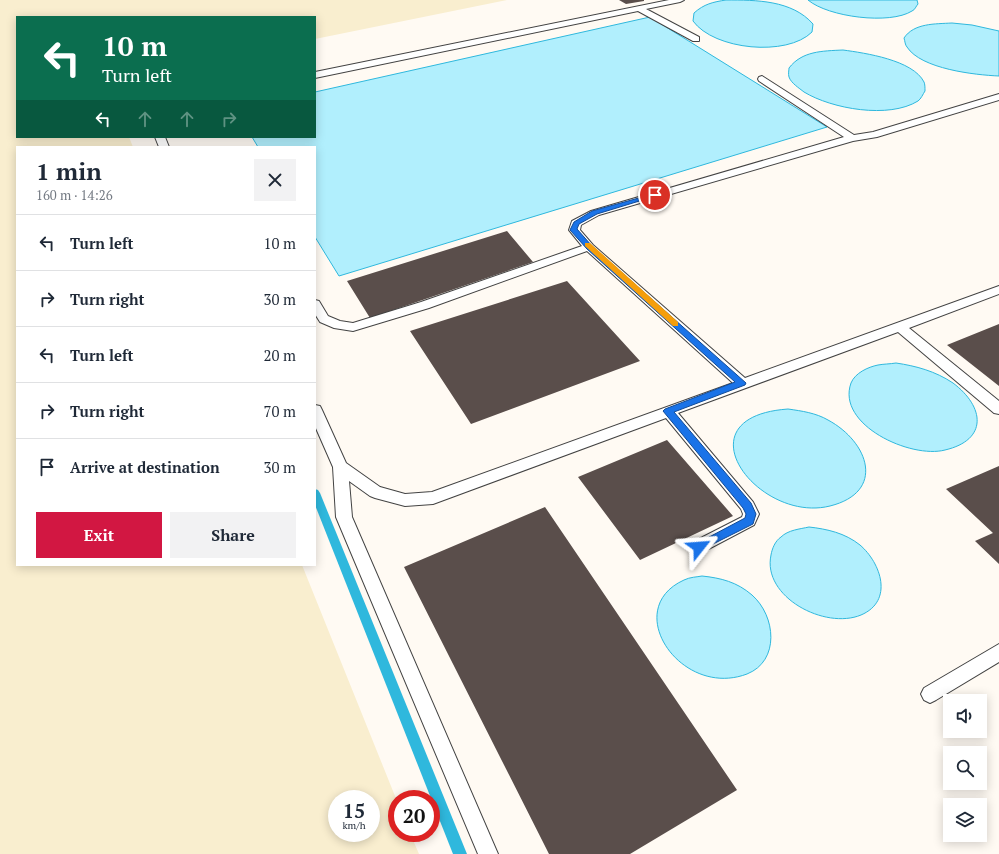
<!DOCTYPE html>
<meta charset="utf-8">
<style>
:root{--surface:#fff;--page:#f2f2f3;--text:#1f2937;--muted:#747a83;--line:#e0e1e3;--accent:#d21742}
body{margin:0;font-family:"PT Serif",serif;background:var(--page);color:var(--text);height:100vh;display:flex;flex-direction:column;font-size:15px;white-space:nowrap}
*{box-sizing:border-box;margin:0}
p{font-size:13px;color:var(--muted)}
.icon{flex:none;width:22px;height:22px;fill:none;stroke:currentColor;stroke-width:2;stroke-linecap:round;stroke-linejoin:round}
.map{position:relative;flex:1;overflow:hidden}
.side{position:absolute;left:16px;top:146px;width:300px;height:420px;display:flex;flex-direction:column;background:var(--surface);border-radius:0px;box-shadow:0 2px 10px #0003}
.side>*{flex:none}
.guide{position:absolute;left:16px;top:16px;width:300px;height:122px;border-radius:0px;box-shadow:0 2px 10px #0003;background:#0b6e4f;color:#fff;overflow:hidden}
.fabs{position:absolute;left:943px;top:694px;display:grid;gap:8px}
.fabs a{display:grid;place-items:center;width:44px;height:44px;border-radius:0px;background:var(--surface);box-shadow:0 2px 10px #0003;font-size:20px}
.speed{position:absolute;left:328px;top:790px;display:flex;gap:8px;font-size:20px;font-weight:700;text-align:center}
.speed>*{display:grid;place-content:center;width:52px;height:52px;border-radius:50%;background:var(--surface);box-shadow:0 2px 10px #0003;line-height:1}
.speed small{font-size:10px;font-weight:400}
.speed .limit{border:6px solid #d22;background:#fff;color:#111}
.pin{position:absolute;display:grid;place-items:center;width:34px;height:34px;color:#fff;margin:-17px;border:2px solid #fff;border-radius:50%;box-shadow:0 1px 4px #0007}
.me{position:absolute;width:44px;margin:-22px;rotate:62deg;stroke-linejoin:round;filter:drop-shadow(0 0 3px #0008)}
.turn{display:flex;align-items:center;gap:14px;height:84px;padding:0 20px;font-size:18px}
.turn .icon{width:52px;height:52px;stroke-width:2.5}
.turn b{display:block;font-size:28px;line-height:34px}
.lanes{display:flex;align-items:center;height:38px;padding:0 20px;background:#0003;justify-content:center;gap:20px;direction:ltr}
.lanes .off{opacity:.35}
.round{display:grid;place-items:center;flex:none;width:42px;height:42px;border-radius:0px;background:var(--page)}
.overview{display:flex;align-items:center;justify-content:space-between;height:68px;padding:0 20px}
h1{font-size:24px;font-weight:700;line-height:30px}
.primary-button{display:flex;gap:8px;margin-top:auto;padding:8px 20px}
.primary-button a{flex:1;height:46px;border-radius:0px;background:var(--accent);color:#fff;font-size:16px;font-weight:700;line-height:46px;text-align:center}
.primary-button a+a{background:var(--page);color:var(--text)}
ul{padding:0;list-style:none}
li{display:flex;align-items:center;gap:12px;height:56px;padding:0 20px;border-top:1px solid var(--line)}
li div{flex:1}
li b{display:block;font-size:15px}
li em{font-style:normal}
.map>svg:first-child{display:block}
.farmland{fill:#f9eecf;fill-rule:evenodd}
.water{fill:#b1effd;stroke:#2fb8dd}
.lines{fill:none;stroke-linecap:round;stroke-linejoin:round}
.stream{fill:#2fb8dd;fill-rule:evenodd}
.building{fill:#5a4e4b}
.lane-casing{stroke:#434343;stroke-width:2}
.lane{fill:#fff;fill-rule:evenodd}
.route{fill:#1a73e8;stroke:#114b97}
.slow{fill:#f59e0b}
</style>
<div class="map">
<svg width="999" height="854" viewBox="0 0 999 854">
<rect width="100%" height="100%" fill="#fffaf3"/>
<!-- farmland -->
<path class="farmland" d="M0,0H507L315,39V17H17V137H129L133,147H17V565H302L397,801V833H410L419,854H0ZM337,799H371V833H337Z"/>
<!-- water -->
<path class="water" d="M726,0C756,0 792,0 813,24L812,32C787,57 714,50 693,21L694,13C704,4 713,2 726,0Z
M808,0H917L918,4C916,6 915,10 912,11C890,25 828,17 808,0Z
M650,17L827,127L339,276L315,237V147H258L252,137H315V92Z
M952,23L972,25L999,31V76C975,75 921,69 907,47C905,45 905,41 904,38C914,23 935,24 952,23Z
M843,50C865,53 913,60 924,82C925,84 925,88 925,91C923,94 921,99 918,101C889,119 832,109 804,92C799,88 791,83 789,77C788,74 789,70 789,68C802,51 822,51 843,50Z
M896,363C916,366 935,371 953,383C985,407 988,440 945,450C911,459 836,425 851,383C855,373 868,367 878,365C883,364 890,364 896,363Z
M788,409C802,411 816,413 828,420C869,442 886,492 830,506C758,524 677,417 788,409Z
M809,527C827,529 845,533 860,545C881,563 894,601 861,615C825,630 762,597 771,555C772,549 775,541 781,537C788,530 800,529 809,527Z
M702,576C721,578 737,582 752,595C776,616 780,661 747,674C681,699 620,609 684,580C690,577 697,577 702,576Z"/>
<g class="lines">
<!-- stream -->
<path class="stream" d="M315,489L318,490L320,493L467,854H453L315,505Z"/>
</g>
<!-- building -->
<path class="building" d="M619,0H644V1L626,4Z
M507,231L533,262L370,318L347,281Z
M567,281L640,361L471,424L410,331Z
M999,324V386L947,345Z
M667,440L733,516L640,560L578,477Z
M999,466V564L975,541L993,533L946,489Z
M545,507L737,790L630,854H549L404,567Z"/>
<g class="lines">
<!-- lane casing -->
<g class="lane-casing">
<path id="lane" d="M669,0H684L680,2L646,9L699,37V41H693L638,11L315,78V72Z
M762,76L854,135L873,132L999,94V100L877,137L853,141L599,215L581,225L580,230L593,245L745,378L999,286V294L909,328L999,401V414L994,413L898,332L678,413L753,502L759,514L754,525L699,554L693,552L691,547L693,542L742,517L743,514L741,509L666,418L433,504L405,506L375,498L370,496L349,481L352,517L498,854H478L336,517L333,467L315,426V405L320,406L322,410L346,463L380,487L405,494L432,492L733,383L587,251L429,308L353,331L334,328L320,322L315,314V300L319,301L328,316L340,321L353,323L421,302L582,246L569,230L572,221L591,211L844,137L759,81L758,79L759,77Z
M155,137H165L169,147H159Z
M999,644V662L936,700L930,703L924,700L921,694L924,688Z"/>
</g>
<!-- lane -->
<use href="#lane" class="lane"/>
</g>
<!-- route -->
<path class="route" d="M653,194L659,195L597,214L579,224L577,229L592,246L746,383L745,385L674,412L751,503L756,514L753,524L699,551L696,550L694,547L696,544L745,518L746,514L743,508L663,411L665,409L735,382L587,249L570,230L574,222L592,211Z"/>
<!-- slow -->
<path class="slow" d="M585,243H590L678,322V326H673L585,246Z"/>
</svg>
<div class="fabs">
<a><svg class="icon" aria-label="sound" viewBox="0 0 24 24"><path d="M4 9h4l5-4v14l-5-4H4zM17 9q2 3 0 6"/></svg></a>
<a><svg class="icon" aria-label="search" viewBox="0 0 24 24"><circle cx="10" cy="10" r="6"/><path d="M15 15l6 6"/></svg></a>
<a><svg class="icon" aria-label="layers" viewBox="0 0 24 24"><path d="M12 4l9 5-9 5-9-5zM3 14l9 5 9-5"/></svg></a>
</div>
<div class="speed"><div>15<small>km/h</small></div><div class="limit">20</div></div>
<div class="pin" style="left:655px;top:195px;background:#d93025"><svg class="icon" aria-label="arrive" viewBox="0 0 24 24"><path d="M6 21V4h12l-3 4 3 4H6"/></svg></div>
<svg class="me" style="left:699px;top:547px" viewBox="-20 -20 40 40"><path d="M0-17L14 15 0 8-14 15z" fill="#1a73e8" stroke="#fff" stroke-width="4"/></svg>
<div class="guide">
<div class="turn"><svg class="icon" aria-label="left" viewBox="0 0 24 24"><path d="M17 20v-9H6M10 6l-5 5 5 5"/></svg><div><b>10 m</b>Turn left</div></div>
<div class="lanes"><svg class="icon" aria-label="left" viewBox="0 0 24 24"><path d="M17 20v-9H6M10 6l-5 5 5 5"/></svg><svg class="icon off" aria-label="ahead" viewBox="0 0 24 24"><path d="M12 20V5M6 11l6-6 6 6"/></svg><svg class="icon off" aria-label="ahead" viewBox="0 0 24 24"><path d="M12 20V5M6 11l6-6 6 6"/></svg><svg class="icon off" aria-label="right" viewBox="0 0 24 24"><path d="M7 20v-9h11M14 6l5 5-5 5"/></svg></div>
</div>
<section class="side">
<div class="overview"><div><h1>1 min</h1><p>160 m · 14:26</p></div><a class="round"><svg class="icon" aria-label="close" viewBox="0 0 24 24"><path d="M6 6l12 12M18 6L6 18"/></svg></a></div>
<ul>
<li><svg class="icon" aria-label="left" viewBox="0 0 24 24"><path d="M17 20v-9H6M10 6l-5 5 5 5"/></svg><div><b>Turn left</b></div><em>10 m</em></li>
<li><svg class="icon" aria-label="right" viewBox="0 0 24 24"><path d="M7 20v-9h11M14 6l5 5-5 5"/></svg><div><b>Turn right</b></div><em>30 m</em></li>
<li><svg class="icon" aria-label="left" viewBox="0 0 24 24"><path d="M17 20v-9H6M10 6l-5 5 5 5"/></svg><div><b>Turn left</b></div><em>20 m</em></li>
<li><svg class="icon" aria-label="right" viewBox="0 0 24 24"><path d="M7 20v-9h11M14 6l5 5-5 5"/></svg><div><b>Turn right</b></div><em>70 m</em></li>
<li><svg class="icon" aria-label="arrive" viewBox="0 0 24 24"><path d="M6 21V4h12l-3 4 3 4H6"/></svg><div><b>Arrive at destination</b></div><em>30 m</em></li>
</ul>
<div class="primary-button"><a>Exit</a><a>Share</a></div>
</section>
</div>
